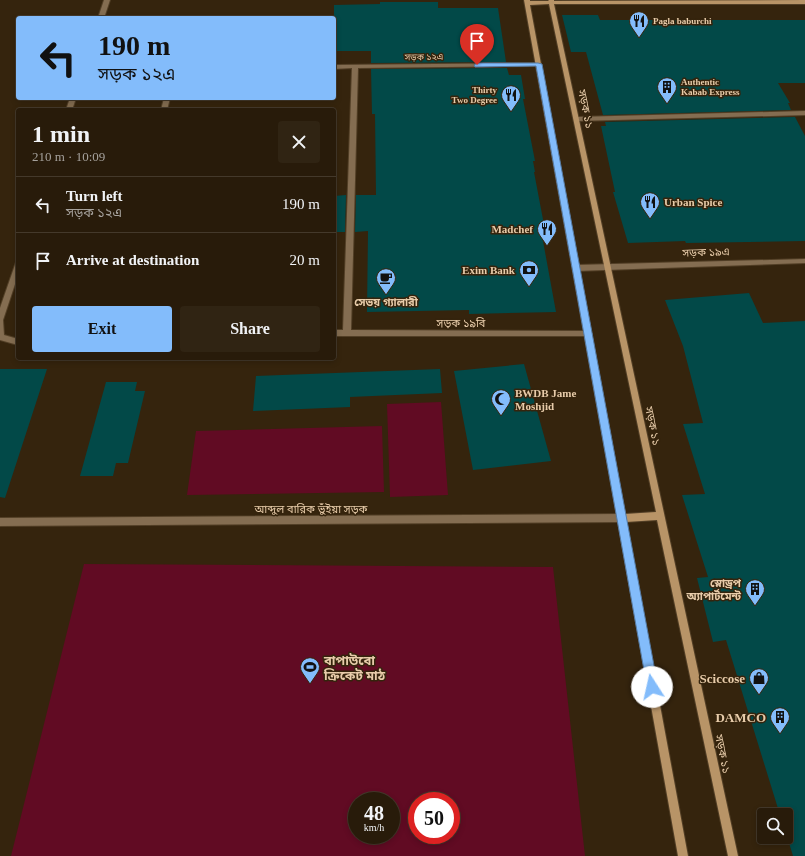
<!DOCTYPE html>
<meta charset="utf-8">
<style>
:root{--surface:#281b0a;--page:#302413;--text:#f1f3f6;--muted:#a5a19c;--line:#44392b;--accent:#83bcfb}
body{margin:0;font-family:"Times New Roman","Noto Sans Bengali",serif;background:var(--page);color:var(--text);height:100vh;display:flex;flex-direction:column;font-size:15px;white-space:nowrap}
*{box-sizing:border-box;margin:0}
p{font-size:13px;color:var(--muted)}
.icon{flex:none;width:22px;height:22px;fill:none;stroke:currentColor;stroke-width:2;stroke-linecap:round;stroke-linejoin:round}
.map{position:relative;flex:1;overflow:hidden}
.details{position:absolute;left:16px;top:108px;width:320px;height:252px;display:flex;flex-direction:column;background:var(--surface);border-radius:4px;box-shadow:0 2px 6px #0003,0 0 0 1px var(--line)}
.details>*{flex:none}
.top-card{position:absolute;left:16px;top:16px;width:320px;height:84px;border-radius:4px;box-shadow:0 2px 6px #0003,0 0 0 1px var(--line);background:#83bcfb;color:#111;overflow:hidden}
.fabs{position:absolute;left:757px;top:808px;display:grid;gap:8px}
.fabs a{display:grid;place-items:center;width:36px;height:36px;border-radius:4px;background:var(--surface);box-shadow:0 2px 6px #0003,0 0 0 1px var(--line);font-size:20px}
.speed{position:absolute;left:348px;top:792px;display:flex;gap:8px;font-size:20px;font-weight:700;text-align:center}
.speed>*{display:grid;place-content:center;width:52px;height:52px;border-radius:50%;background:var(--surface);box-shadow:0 2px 6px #0003,0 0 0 1px var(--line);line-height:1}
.speed small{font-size:10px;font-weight:400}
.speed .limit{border:6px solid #d22;background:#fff;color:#111}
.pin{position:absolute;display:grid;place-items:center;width:34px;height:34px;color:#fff;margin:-41px -17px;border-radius:50% 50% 50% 0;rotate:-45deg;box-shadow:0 0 4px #0007}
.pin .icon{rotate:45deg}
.me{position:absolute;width:44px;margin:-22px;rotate:350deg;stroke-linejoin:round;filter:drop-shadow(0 0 3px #0008)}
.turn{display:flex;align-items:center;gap:14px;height:84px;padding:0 16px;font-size:18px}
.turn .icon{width:52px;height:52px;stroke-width:2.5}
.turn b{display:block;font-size:28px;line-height:34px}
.round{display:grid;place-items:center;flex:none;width:42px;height:42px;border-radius:4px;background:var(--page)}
.summary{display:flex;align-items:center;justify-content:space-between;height:68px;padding:0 16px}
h1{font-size:24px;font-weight:700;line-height:30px}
.cta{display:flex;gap:8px;margin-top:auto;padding:8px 16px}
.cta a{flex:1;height:46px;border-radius:4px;background:var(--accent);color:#111;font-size:16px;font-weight:700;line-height:46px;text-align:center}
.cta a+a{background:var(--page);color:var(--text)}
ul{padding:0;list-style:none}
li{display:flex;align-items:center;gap:12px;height:56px;padding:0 16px;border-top:1px solid var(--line)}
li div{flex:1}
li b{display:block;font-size:15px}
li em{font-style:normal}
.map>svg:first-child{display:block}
.green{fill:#610b23;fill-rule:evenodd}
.building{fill:#024948}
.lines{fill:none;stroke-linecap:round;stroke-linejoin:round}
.street-casing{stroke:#523f26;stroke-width:2}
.secondary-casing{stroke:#523f26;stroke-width:2}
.street{fill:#846d51;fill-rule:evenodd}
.secondary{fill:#b89467;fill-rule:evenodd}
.route{fill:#83bcfb;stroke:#557aa3}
.labels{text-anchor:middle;stroke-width:3;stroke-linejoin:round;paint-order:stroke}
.far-poi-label{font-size:9px;font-weight:bold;fill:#e8ccaa;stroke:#35240d;text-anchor:start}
.far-street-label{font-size:9px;fill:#e8ccaa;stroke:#35240d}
.street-label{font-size:11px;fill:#e8ccaa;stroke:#35240d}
.poi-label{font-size:11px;font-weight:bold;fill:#e8ccaa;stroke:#35240d;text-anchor:end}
.near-poi-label{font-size:13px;font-weight:bold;fill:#e8ccaa;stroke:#35240d;text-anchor:end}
</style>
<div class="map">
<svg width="805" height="856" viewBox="0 0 805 856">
<rect width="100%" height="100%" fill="#35240d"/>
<!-- green -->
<path class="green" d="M441,402L448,495L390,497L387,404Z
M382,426L384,492L187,495L196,431Z
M84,564L553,567L585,856H11ZM357,801H391V835H357ZM417,801H451V835H417Z"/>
<!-- building -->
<path class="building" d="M380,2H438V8H498L506,62L371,63V51H334V5L380,4Z
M562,15H598L600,20H805V83H778L790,103H788L791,110L603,115L586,52H571Z
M507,68L509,75H521L525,99H523L535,161H533L535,172H534L545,230H541L556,312L469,314V310L367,312L368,231L355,232L356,195H376L375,114H372L371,69Z
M795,117L805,136V241L686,243L685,241L628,243L613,192H615L601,126H606L605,122Z
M346,195L345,232H334V196Z
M749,293L763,323L805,321V856H793L786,833V815H780L726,640L713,642L697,578L708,577L682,495L705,494L683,424L703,423L683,346L665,300Z
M524,364L551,461L473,470L454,371Z
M0,369H47L5,498L0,497Z
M440,369L442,393L350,397V407L253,411L256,376Z
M106,382H137L135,391H145L128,463H116L113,476H80Z"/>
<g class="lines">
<!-- street casing -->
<g class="street-casing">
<path id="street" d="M104,0H110L104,18H98Z
M538,63L540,64V66L358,68L351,330L588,331L592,334L591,336H334V330H343L352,68L334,69V65Z
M70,98H76L72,110H66Z
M164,98H170L167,110H161Z
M805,111V115L577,121L574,119L577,117Z
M805,259V263L576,271L573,268L576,265Z
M16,262H18V275L3,320L4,335L18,339V345L0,340V308Z
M621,514L624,515L625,518L624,521L621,522L0,526V518Z"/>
</g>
<!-- secondary casing -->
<g class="secondary-casing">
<path id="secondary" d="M524,0H530V1H549L548,0H554V1L805,0V4H554L738,856H728L657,520L626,522L688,856H678ZM549,4L656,512L625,514L530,5Z"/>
</g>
<!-- street -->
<use href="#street" class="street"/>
<!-- secondary -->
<use href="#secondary" class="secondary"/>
</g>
<!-- route -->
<path class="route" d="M477,63H538L542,64L658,687L656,691L652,692L648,691L647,687L536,66L475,67L474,65Z"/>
<!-- icons -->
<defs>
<g id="restaurant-pin" transform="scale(1)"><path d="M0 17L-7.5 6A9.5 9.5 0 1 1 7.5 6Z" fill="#83bcfb" stroke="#35240d"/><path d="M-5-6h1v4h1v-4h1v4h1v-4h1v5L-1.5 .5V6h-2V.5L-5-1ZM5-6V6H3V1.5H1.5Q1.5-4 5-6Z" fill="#111"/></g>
<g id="building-pin" transform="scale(1)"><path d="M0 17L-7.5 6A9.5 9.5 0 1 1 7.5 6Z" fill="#83bcfb" stroke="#35240d"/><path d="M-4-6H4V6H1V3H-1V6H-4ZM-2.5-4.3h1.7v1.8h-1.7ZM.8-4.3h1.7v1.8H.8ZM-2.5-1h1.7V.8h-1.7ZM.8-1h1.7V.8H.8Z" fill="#111"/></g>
<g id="bank-pin" transform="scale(1)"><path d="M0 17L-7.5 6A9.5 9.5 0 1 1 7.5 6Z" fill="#83bcfb" stroke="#35240d"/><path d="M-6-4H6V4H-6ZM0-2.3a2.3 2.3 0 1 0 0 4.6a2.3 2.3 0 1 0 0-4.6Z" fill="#111"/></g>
<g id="cafe-pin" transform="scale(1)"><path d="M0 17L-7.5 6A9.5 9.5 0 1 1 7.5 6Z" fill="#83bcfb" stroke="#35240d"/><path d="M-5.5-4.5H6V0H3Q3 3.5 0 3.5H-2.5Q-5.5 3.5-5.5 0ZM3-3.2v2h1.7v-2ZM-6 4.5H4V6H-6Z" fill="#111"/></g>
<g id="mosque-pin" transform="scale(1)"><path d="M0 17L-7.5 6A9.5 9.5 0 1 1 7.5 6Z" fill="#83bcfb" stroke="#35240d"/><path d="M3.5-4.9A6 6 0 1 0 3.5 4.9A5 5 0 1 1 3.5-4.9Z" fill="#111"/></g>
<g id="stadium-pin" transform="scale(1)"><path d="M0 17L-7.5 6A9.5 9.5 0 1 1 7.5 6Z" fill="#83bcfb" stroke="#35240d"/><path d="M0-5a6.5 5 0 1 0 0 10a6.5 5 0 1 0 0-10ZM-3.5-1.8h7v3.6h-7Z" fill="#111"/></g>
<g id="shop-pin" transform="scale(1)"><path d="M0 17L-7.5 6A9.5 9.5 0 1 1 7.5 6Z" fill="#83bcfb" stroke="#35240d"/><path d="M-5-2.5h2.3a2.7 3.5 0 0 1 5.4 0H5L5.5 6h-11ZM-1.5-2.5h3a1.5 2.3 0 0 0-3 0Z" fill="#111"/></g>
</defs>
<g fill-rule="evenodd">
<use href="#restaurant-pin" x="639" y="21"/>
<use href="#building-pin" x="667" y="87"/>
<use href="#restaurant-pin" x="511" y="95"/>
<use href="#restaurant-pin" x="650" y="202"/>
<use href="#restaurant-pin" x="547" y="229"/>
<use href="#bank-pin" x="529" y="270"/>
<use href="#cafe-pin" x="386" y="278"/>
<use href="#mosque-pin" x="501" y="399"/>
<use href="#building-pin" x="755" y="589"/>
<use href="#stadium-pin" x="310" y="667"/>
<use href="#shop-pin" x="759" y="678"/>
<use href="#building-pin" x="780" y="717"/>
</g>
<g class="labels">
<!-- far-poi labels -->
<g class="far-poi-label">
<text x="653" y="24">Pagla baburchi</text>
<text x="681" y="85">Authentic<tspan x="681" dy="10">Kabab Express</tspan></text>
<text x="497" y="93" text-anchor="end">Thirty<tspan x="497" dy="10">Two Degree</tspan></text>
</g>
<!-- far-street labels -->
<g class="far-street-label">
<text transform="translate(424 57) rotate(-1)" y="3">সড়ক ১২এ</text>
</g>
<!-- street labels -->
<g class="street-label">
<text transform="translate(586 109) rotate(78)" y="4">সড়ক ১১</text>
<text transform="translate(706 252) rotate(-2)" y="4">সড়ক ১৯এ</text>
<text x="461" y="327">সড়ক ১৯বি</text>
<text transform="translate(653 426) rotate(78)" y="4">সড়ক ১১</text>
<text x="311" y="513">আব্দুল বারিক ভুঁইয়া সড়ক</text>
<text transform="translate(723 754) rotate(78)" y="4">সড়ক ১১</text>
</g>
<!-- poi labels -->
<g class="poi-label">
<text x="664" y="206" text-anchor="start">Urban Spice</text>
<text x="533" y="233">Madchef</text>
<text x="515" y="274">Exim Bank</text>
<text x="386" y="306" text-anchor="middle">সেভয় গ্যালারী</text>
<text x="515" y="397" text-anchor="start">BWDB Jame<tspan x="515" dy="13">Moshjid</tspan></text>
<text x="741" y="587">স্নোড্রপ<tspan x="741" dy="13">অ্যাপার্টমেন্ট</tspan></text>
</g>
<!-- near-poi labels -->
<g class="near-poi-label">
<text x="324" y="665" text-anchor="start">বাপাউবো<tspan x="324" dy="15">ক্রিকেট মাঠ</tspan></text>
<text x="745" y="683">Sciccose</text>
<text x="766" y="722">DAMCO</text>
</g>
</g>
</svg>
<div class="fabs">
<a><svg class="icon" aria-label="search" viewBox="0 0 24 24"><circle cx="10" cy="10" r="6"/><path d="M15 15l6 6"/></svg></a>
</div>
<div class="speed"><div>48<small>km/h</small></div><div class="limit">50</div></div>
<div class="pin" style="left:477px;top:65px;background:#d93025"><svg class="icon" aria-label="arrive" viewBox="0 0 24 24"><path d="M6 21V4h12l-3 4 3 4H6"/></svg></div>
<svg class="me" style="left:652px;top:687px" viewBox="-20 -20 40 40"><circle r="19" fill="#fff"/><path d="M0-13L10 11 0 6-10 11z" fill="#83bcfb"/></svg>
<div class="top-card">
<div class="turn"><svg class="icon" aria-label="left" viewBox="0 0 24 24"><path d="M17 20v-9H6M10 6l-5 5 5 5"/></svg><div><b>190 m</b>সড়ক ১২এ</div></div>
</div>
<section class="details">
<div class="summary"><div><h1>1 min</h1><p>210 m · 10:09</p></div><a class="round"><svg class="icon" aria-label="close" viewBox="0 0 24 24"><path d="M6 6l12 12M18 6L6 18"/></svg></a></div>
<ul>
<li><svg class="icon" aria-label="left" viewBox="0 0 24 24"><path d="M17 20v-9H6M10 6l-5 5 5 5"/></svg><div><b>Turn left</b><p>সড়ক ১২এ</p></div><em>190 m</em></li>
<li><svg class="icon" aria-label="arrive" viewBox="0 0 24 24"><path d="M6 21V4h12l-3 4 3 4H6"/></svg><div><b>Arrive at destination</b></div><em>20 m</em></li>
</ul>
<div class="cta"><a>Exit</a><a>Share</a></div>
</section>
</div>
